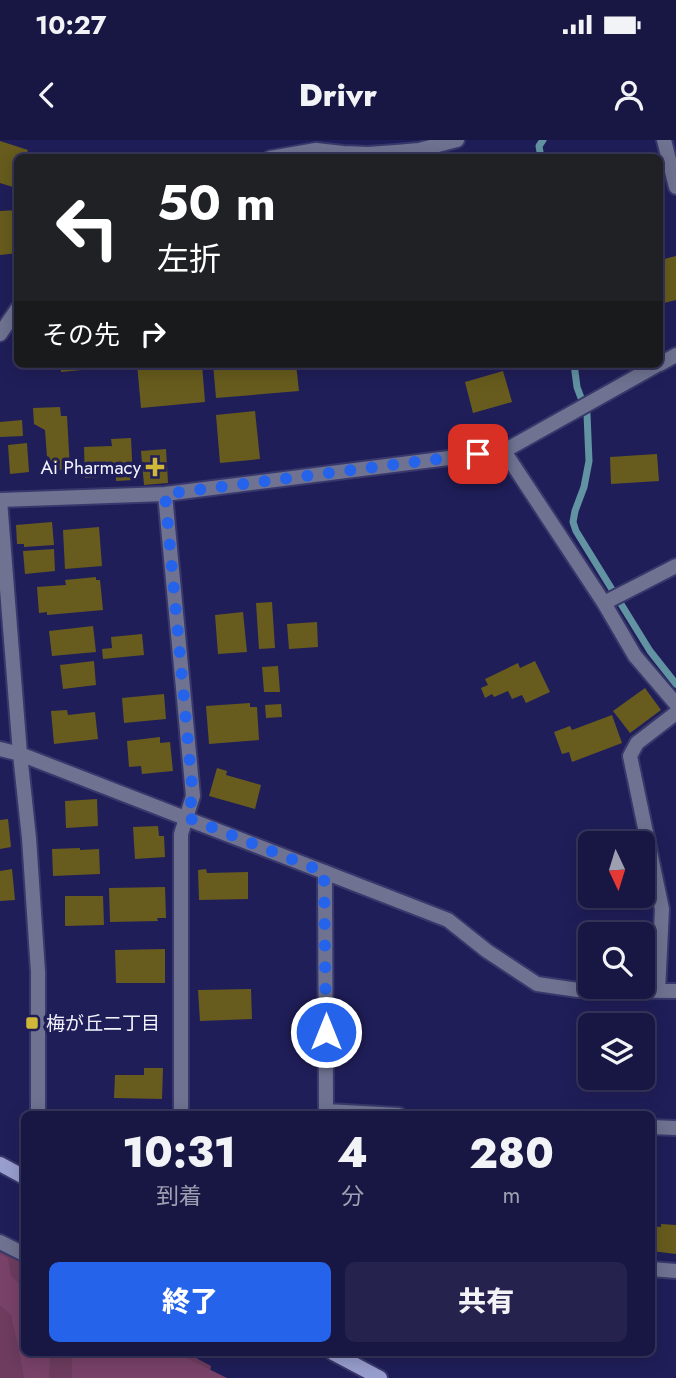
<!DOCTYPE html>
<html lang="ja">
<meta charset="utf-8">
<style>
:root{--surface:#181643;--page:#25234e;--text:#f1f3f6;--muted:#9f9fb2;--line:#36355c;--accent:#2563eb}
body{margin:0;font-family:Jost,"Noto Sans JP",sans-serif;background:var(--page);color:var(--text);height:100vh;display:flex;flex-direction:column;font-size:26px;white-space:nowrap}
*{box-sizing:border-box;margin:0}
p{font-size:23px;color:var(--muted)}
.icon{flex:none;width:38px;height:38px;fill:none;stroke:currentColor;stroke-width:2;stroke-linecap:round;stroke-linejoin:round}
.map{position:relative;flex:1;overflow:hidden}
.drawer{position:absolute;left:21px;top:971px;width:634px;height:245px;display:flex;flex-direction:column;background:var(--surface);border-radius:10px;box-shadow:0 4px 18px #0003,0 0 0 2px var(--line)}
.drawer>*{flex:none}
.hud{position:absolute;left:14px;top:14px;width:649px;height:214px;border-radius:10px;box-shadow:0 4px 18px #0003,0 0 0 2px var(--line);background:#202124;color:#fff;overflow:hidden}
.needle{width:46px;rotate:176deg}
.tools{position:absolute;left:578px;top:691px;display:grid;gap:14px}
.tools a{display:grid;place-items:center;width:77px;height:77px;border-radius:10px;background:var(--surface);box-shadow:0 4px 18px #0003,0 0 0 2px var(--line);font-size:35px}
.pin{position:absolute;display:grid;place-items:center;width:60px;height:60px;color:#fff;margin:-30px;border-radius:14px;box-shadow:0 4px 10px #0006}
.me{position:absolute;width:77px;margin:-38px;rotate:0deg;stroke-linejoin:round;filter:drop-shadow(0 0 5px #0008)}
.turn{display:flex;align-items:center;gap:24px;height:147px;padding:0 28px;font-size:32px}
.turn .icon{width:91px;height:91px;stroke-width:2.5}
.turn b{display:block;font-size:49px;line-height:60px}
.then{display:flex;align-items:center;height:66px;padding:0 28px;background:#0003;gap:14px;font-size:26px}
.eta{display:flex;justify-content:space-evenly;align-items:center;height:119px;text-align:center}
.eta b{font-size:42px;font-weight:800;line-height:49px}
.button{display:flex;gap:14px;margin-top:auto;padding:14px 28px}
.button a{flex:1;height:80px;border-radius:10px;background:var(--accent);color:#fff;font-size:28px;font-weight:800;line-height:80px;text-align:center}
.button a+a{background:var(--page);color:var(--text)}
.status{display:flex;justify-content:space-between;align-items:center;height:49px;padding:0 35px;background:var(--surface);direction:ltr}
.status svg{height:19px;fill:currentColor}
header{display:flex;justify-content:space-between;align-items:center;height:91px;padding:0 28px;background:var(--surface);font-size:32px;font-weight:800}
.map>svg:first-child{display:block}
.green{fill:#6d3c5f}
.forest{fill:#794269}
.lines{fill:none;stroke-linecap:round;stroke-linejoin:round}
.stream{stroke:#6193a2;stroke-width:7}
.building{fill:#675c1d}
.street-casing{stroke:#39386c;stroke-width:18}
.secondary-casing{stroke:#39386c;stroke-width:18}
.street{stroke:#6f7391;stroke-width:14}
.secondary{stroke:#989ece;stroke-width:14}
.route{stroke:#2563eb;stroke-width:12;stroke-dasharray:0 21.6}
.poi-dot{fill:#cfb837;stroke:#201e59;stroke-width:2.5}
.labels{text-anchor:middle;stroke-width:7;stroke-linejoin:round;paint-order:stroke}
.poi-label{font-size:19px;fill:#f2f3fb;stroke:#201e59;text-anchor:end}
</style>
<div class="status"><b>10:27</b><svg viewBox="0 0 49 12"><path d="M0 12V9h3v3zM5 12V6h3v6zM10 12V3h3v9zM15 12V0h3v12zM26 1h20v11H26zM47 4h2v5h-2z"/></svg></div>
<header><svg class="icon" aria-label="back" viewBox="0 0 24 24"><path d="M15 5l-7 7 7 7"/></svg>Drivr<svg class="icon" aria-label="person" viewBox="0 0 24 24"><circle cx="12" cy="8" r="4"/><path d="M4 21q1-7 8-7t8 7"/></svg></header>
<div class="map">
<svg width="676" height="1238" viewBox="0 0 676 1238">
<rect width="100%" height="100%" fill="#201e59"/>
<!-- green -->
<path class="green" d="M0,1110L24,1123V1213H187L211,1226L209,1238H0Z"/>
<!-- forest -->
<path class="forest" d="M0,1114L8,1118L11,1136L24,1148V1213H50L49,1238H24L20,1215L11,1175L0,1165Z
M72,1213H176L227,1238H72Z"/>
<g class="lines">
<!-- stream -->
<path class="stream" d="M541,18L539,6L543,0
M574,224L577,247L587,274L589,321L584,347L575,371L573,382L576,391L650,511L676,544"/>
</g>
<!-- building -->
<path class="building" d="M0,1L28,10L25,18H18V42L16,48L0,43Z
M18,70V113L0,115V71Z
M676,116V160L660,164V120Z
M60,224H82V230L61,232Z
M137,224H202L205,262L141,268Z
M213,224H296L299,251L216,258Z
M503,231L512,262L473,273L465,242Z
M60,267L61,276H67L70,329L48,331L45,290L34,284L33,268Z
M255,271L260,319L220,323L216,275Z
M22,280L23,296L0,297V282Z
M131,298L133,340L116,341V336L85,338L84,307L112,306L111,299Z
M27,303L29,332L10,334L8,305Z
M166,309L168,343L144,345L141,311Z
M657,314L659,341L611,344L610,317Z
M52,382L54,405L24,407V404H17L16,385Z
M99,387L102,426L65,429L63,390Z
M54,409L55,431L25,434L23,411Z
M96,437V440H100L103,470L47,475V472L39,473L37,447L66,445L65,440Z
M272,462L275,508L259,509L256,463Z
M243,472L247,512L218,514L215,475Z
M317,482L318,507L289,509L287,484Z
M93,486L96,512L52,516L49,491Z
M142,494L144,515L103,519L102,509L112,508L111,497Z
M94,521L96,545L63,549L60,525Z
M535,521L550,552L526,563L522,555L512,559L508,551L494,557L492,554L485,558L481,548L488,545L485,539L518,523L520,528Z
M278,526L280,552H264L262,527Z
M645,548L661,570L630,593L613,571Z
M164,554L166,579L124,583L122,558Z
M250,563V567H257L259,600L209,604L206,566Z
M281,564L282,577L266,578L265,565Z
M67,570L68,575L95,572L98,599L54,604L51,571Z
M612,575L622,603L572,622L569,612L562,614L554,592L570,586L572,590Z
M160,597V603L170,602L173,631L142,634L141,626L129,627L127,601Z
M217,628L227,631L226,635L261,645L255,669L209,656Z
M97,659L98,686L66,688L65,661Z
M8,679L11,707L0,709V680Z
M158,686L159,696H164L165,717L135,719L133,687Z
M80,708V710L99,709L100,734L53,736L52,709Z
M12,729L15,760L0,761V731Z
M206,729L207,733L248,732V759L199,760L198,730Z
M165,747L166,778H157L158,781L110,782L109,748Z
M65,756H103L104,785L65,786Z
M165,809V843H116L115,810Z
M251,849L252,879L200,881L198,850Z
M144,928H163L162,959L114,958L115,935H144Z
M661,1084L676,1085V1114L651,1111V1086L661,1087Z"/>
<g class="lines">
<!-- street casing -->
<g class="street-casing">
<path id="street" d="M664,0L676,47
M270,18L316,10L343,13L368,14L396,12L419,10L457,0
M0,194L18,168
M660,224L676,215
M504,311L604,463L635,516L676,564
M165,354L193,656L181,694V975
M0,360L165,354L504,311L659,224
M0,360L20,614L29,698L38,832V975
M604,463L676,426
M0,609L20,614L448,780L487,811L537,844L578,850L676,851
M325,732L326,975
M658,851L662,769L630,616L637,603L676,573
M326,971L399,975
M651,987L676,988
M0,1102L24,1114
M651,1129L676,1131"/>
</g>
<!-- secondary casing -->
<g class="secondary-casing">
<path id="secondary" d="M0,1024L24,1037
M333,1213L380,1238"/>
</g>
<!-- street -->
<use href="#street" class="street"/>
<!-- secondary -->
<use href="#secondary" class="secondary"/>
</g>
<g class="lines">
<!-- route -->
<path class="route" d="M326,892L324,732L186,677L193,656L165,354L478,314"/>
</g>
<!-- markers -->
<g class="poi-dot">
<path d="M151.5 316.5h7v7h7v7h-7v7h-7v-7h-7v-7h7z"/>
<rect x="25" y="876" width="14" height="14" rx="3.5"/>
</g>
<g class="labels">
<!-- poi labels -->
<g class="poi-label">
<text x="141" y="334">Ai Pharmacy</text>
<text x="46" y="890" text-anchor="start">梅が丘二丁目</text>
</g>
</g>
</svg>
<div class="tools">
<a><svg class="needle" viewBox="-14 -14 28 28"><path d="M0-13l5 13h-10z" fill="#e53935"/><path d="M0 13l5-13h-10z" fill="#9f9fb2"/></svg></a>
<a><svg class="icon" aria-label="search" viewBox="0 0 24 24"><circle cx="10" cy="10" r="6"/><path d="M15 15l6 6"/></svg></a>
<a><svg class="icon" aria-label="layers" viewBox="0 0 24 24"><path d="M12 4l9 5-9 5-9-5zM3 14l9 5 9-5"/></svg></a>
</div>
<div class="pin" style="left:478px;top:314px;background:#d93025"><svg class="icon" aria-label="arrive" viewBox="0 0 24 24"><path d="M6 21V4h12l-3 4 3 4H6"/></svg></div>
<svg class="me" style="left:326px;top:892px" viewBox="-20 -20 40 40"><circle r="17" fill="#2563eb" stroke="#fff" stroke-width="3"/><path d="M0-11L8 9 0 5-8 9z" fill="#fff"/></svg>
<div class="hud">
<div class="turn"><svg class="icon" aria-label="left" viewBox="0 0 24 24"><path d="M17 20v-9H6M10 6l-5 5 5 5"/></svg><div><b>50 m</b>左折</div></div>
<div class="then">その先<svg class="icon" aria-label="right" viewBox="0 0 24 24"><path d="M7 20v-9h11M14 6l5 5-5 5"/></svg></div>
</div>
<section class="drawer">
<div class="eta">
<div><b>10:31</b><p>到着</p></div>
<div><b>4</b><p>分</p></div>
<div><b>280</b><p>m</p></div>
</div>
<div class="button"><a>終了</a><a>共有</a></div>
</section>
</div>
